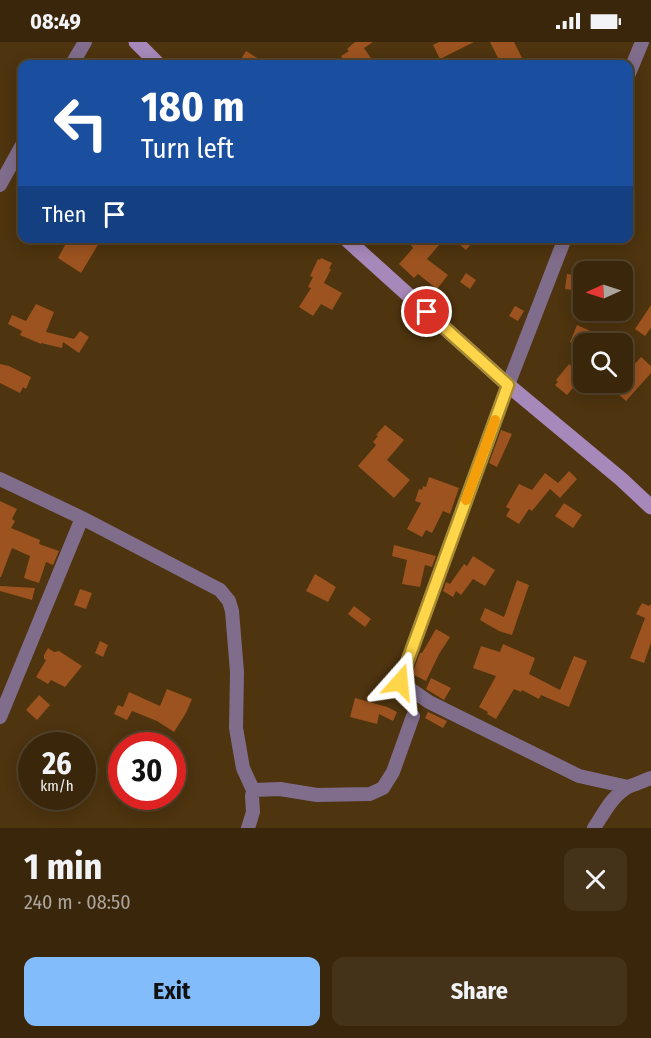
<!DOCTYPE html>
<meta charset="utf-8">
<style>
:root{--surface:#3a270b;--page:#453319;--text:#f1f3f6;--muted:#aba59d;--line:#54442c;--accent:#83bcfb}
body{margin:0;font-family:"Fira Sans Condensed",sans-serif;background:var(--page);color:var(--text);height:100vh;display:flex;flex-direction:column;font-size:22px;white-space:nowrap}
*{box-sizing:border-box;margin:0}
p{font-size:20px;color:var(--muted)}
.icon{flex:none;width:33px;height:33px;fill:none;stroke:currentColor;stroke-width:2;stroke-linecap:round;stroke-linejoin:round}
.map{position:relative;height:786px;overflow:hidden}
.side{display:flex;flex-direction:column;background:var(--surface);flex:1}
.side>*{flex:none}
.hud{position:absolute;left:18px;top:18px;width:615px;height:183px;border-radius:12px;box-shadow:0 3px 15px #0003,0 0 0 2px var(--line);background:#1a4fa0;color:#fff;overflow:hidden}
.needle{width:39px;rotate:267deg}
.tools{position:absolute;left:573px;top:219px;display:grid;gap:12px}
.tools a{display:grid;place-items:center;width:60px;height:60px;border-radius:12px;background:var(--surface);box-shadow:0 3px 15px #0003,0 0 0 2px var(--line);font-size:30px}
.speed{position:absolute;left:18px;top:690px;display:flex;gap:12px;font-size:30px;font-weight:700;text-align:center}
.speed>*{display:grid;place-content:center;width:78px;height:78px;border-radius:50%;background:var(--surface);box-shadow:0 3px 15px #0003,0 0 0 2px var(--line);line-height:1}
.speed small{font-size:15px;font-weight:400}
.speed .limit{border:9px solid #d22;background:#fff;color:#111}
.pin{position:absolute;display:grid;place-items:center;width:51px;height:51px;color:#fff;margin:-26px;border:3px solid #fff;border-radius:50%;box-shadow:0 2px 6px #0007}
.me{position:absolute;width:66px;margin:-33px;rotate:18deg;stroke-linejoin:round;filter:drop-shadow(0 0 4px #0008)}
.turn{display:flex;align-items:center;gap:21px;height:126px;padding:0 24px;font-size:27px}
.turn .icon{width:78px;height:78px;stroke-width:2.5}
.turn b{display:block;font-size:42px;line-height:51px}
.then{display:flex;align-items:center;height:57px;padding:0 24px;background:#0003;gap:12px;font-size:22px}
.round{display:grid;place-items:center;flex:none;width:63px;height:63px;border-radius:12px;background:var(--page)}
.overview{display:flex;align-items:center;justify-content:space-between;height:102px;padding:0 24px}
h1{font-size:36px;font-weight:700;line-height:45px}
.cta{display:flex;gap:12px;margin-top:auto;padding:12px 24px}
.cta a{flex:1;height:69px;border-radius:12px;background:var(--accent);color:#111;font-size:24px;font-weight:700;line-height:69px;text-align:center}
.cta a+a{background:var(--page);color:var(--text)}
.status{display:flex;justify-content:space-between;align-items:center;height:42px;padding:0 30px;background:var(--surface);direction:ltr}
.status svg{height:16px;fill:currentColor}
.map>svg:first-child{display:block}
.building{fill:#9c531f}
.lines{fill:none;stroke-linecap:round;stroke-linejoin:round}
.street{stroke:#806d8c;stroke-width:14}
.secondary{stroke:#a688ba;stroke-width:15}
.route-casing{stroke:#a68a30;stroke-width:15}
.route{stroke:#ffd54a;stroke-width:10}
.slow{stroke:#f59e0b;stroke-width:10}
</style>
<div class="status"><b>08:49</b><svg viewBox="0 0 49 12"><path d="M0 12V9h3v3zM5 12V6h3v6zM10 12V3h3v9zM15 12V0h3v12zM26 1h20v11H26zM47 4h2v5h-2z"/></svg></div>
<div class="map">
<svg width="651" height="786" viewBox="0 0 651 786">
<rect width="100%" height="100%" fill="#4e340f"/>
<!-- building -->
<path class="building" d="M355,0H373L364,6L375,22H346L341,14L349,9L347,7Z
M439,0H474L440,17L433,3Z
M490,0H514L525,22H501Z
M246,9L267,22H238Z
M69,196H102L81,231L58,216Z
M406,196H445L427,217L448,233L437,247L418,232L414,236L399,222L413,206Z
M452,196H466L472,201L466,208Z
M321,216L332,221L329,227H331L324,241L342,251L332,268L321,262L313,274L299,265L311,246L308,245L313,235L310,234L318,217L320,218Z
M466,231L476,238L470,247L460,240Z
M567,232L584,235V250L565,247Z
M36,262L54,270L46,290L74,297L80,289L89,295L79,311L63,300L62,306L41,301V302L20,293L22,289L8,282L12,273L26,279Z
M651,263V286L645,294L635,287Z
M515,264L524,269L518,279L509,274Z
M577,283L619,302H584V306L570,300Z
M641,315L651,324V331L626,359L613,347L619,340H622V336Z
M0,322L9,324L31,335L26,347L23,345L20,351L0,341Z
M569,322L583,334L567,353L555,343L558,340L556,338Z
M385,383L404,398L387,418L410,438L394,456L358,424L376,403L373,400L378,394L376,393Z
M501,388L512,392L497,425L489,421Z
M569,429L577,437L560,456L550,447L532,469L529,467L519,482L506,474L510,467L506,465L519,442L532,448L545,431L558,441Z
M429,435L459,446L450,472L443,469L432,491L426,488L422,495L407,487L421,461L415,459L419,447L422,448L423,444L426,445Z
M0,459L17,467L12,477L15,479L11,486L40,498L39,502L59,509L53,523L46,520L39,541L24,536L30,514L12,506L1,535H0Z
M564,461L582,473L573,486L555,474Z
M394,503L436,514L432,525L425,523L420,545L402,542L407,518L392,514Z
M473,514L495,528L485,544L473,537L461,553L456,549L453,555L443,549L446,540L450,542L464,522L467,524Z
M315,532L336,545L328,560L306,549Z
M517,538L529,543L512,593L499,589L480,578L485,566L504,575Z
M0,544L35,546L32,558L0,549Z
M80,547L92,551L86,567L74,563Z
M642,561L649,564L651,562V601L644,621L630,616L645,576L636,572Z
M354,564L371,577L365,585L348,572Z
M436,587L450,595L439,612L426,639L412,632L420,611H422Z
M100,599L108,603L103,615L95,611Z
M503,602L535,616L529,632L560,648L574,614L587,619L569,665L541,653L539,657L522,648L521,650L514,647L496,677L487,672L488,670L479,665L496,634L473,626L481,604L500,610Z
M48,606L54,610L59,609L82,624L65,645L51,638L48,642L36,635L46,618L44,617V613Z
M431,636L451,646L444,658L426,647Z
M167,647L192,657L186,671L174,690L157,679L132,669L127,678L114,672L118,663L123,665L129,650L160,664Z
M39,653L50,663L37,678L26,668Z
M355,656L387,665L397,670L393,679L379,672L377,682L350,675Z
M428,670L447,679L443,686L425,676Z"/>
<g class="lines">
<!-- street -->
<path class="street" d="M72,22L85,0
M628,34L642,0
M0,143L22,103
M565,196L508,343L400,640L429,660L579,734L628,745
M0,437L82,476L220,548L229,559L232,569L237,630L236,686L243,726L253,748L252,754L253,770L248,786
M0,675L82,476
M253,748L280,747L317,753L370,752L383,746L393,730L413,674
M594,786C604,771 612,754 628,745C635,742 644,739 651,736"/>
<!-- secondary -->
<path class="secondary" d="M136,0L158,22
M345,196L508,343L621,437L651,465"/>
</g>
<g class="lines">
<!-- route casing -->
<g class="route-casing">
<path id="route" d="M400,640L508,343L427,270"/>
</g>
<!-- route -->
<use href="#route" class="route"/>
<!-- slow -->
<path class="slow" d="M466,458L495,378"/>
</g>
</svg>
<div class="tools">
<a><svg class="needle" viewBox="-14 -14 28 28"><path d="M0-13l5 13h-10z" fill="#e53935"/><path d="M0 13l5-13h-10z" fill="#aba59d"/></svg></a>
<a><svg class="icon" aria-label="search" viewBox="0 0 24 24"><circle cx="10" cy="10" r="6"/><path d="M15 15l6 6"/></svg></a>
</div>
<div class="speed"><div>26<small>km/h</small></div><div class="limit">30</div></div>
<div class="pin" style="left:427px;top:270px;background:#d93025"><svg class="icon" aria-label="arrive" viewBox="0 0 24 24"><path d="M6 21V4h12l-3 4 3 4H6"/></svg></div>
<svg class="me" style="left:400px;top:640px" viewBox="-20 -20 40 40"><path d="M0-17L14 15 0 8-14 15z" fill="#ffd54a" stroke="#fff" stroke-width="4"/></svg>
<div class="hud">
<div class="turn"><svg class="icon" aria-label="left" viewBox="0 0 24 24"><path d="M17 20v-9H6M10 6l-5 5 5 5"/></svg><div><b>180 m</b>Turn left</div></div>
<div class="then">Then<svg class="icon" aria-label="arrive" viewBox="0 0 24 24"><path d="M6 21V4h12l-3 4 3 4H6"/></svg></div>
</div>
</div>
<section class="side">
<div class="overview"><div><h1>1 min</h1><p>240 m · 08:50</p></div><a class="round"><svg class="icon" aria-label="close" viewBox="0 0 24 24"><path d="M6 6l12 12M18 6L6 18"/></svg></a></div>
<div class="cta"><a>Exit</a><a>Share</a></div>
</section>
